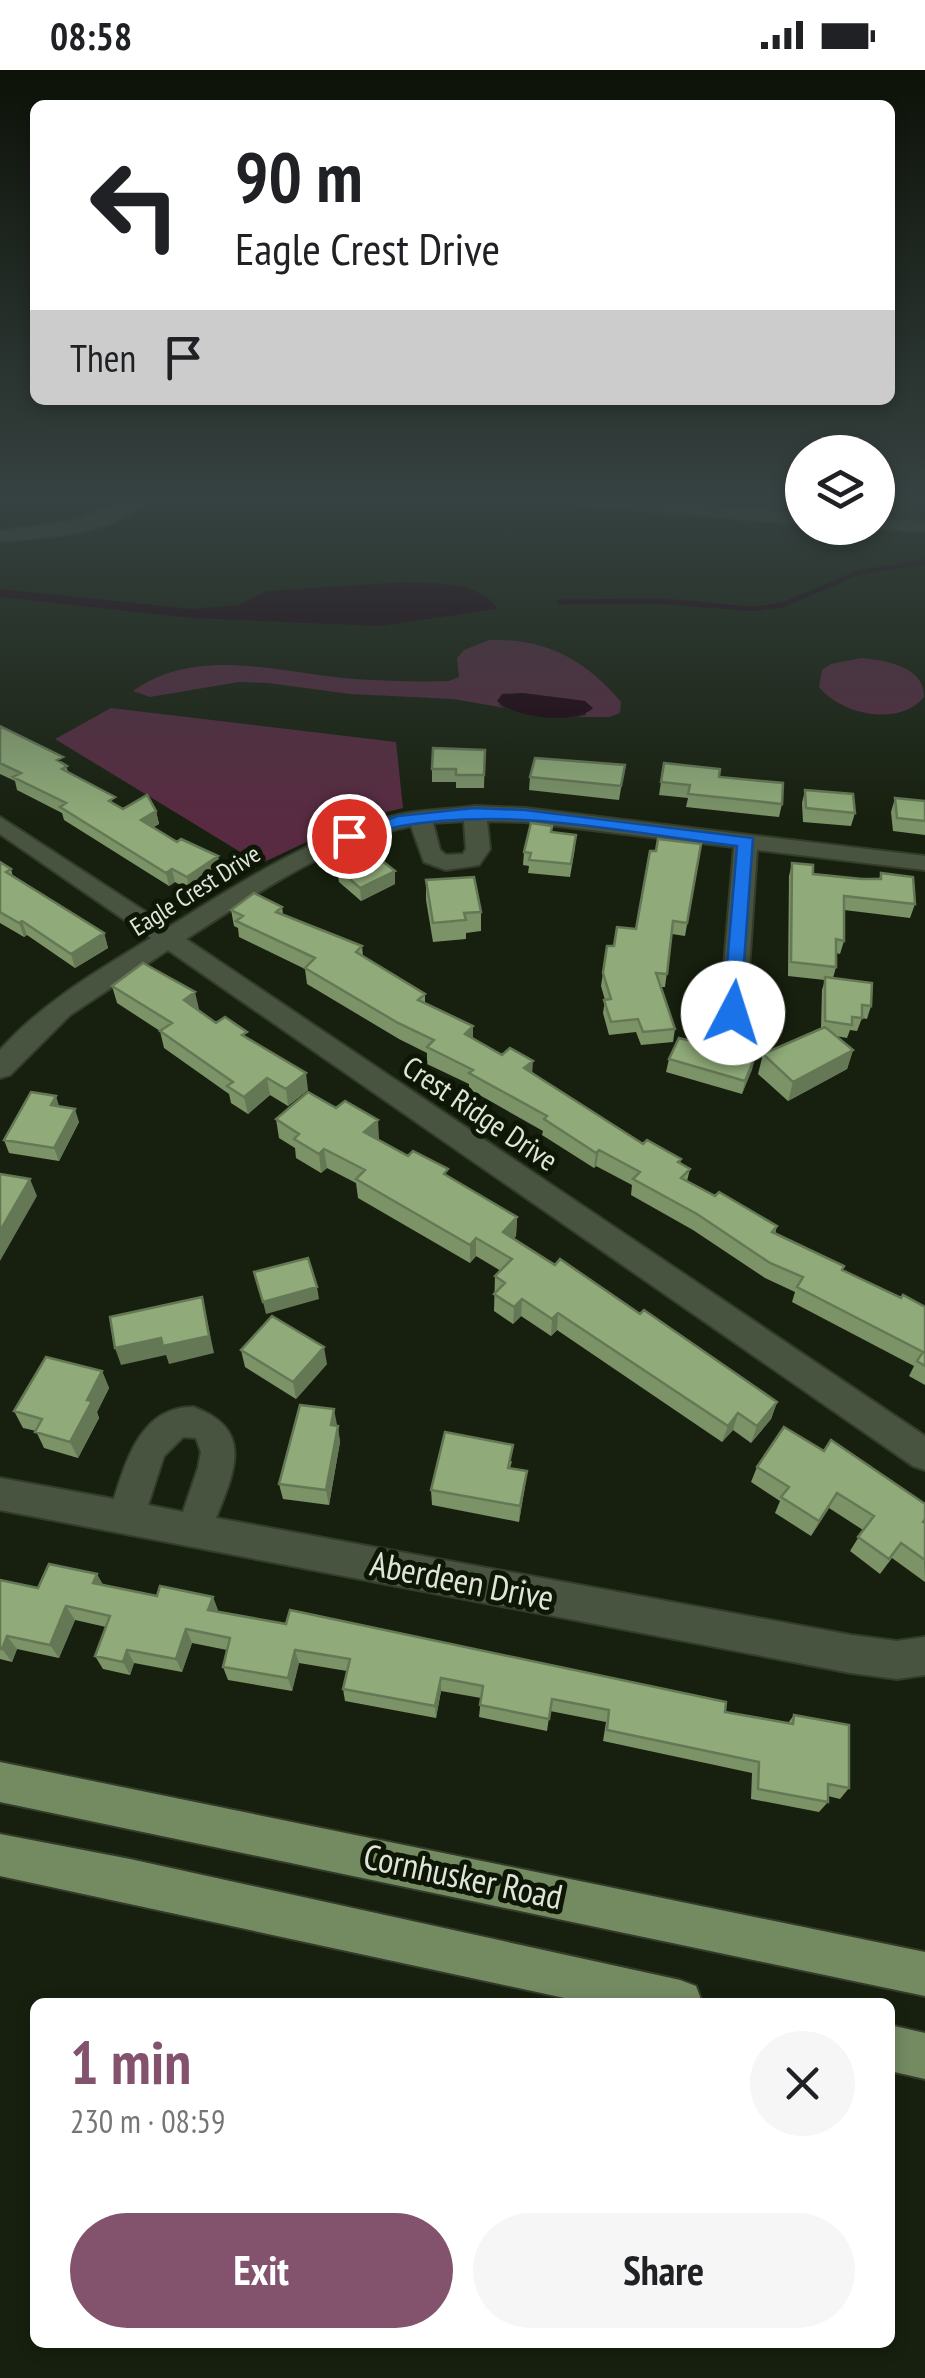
<!DOCTYPE html>
<meta charset="utf-8">
<style>
:root{--surface:#fff;--page:#f6f6f6;--text:#202124;--muted:#757577;--accent:#83526c}
body{margin:0;font-family:"PT Sans Narrow",sans-serif;background:var(--page);color:var(--text);height:100vh;display:flex;flex-direction:column;font-size:38px;white-space:nowrap}
*{box-sizing:border-box;margin:0}
p{font-size:32px;color:var(--muted)}
.icon{flex:none;width:55px;height:55px;fill:none;stroke:currentColor;stroke-width:2;stroke-linecap:round;stroke-linejoin:round}
.map{position:relative;flex:1;overflow:hidden}
.sheet{position:absolute;left:30px;top:1928px;width:865px;height:350px;display:flex;flex-direction:column;background:var(--surface);border-radius:15px;box-shadow:0 5px 15px #0003}
.sheet>*{flex:none}
.banner{position:absolute;left:30px;top:30px;width:865px;height:305px;border-radius:15px;box-shadow:0 5px 15px #0003;background:#fff;color:var(--text);overflow:hidden}
.fabs{position:absolute;left:785px;top:365px;display:grid;gap:20px}
.fabs a{display:grid;place-items:center;width:110px;height:110px;border-radius:50%;background:var(--surface);box-shadow:0 5px 15px #0003;font-size:50px}
.pin{position:absolute;display:grid;place-items:center;width:85px;height:85px;color:#fff;margin:-42px;border:5px solid #fff;border-radius:50%;box-shadow:0 2px 10px #0007}
.me{position:absolute;width:110px;margin:-55px;rotate:5deg;stroke-linejoin:round;filter:drop-shadow(0 0 8px #0008)}
.turn{display:flex;align-items:center;gap:35px;height:210px;padding:0 40px;font-size:45px}
.turn .icon{width:130px;height:130px;stroke-width:2.5}
.turn b{display:block;font-size:70px;line-height:85px}
.then{display:flex;align-items:center;height:95px;padding:0 40px;background:#0003;gap:20px;font-size:38px}
.round{display:grid;place-items:center;flex:none;width:105px;height:105px;border-radius:52px;background:var(--page)}
.headline{display:flex;align-items:center;justify-content:space-between;height:170px;padding:0 40px}
h1{font-size:60px;font-weight:600;line-height:75px;color:var(--accent)}
.button{display:flex;gap:20px;margin-top:auto;padding:20px 40px}
.button a{flex:1;height:115px;border-radius:60px;background:var(--accent);color:#fff;font-size:40px;font-weight:600;line-height:115px;text-align:center}
.button a+a{background:var(--page);color:var(--text)}
.status{display:flex;justify-content:space-between;align-items:center;height:70px;padding:0 50px;background:var(--surface);direction:ltr}
.status svg{height:28px;fill:currentColor}
.map>svg:first-child{display:block}
.green{fill:#592b42}
.water{fill:#1e000f}
.lines{fill:none;stroke-linecap:round;stroke-linejoin:round}
.stream{stroke:#1e000f;stroke-width:5}
.minor-casing{stroke:#333c2a;stroke-width:4}
.major-casing{stroke:#333c2a;stroke-width:4}
.minor{fill:#495440;fill-rule:evenodd}
.major{fill:#748a61;fill-rule:evenodd}
.wall{fill:#7c9368}
.shaded-wall{fill:#657855}
.building{fill:#90ab79;stroke:#657855;stroke-width:2.5}
.route{fill:#1a73e8;stroke:#114b97;stroke-width:2.5}
.labels{text-anchor:middle;stroke-width:10;stroke-linejoin:round;paint-order:stroke}
.far-street-label{font-size:25px;fill:#dfe5d9;stroke:#0e1706}
.street-label{font-size:30px;fill:#dfe5d9;stroke:#0e1706}
.near-street-label{font-size:35px;fill:#dfe5d9;stroke:#0e1706}
</style>
<div class="status"><b>08:58</b><svg viewBox="0 0 49 12"><path d="M0 12V9h3v3zM5 12V6h3v6zM10 12V3h3v9zM15 12V0h3v12zM26 1h20v11H26zM47 4h2v5h-2z"/></svg></div>
<div class="map">
<svg width="925" height="2308" viewBox="0 0 925 2308">
<rect width="100%" height="100%" fill="#17200e"/>
<!-- green -->
<path class="green" d="M489,570C545,568 585,589 621,632L620,643L609,647H577L586,645L585,631L522,623L499,635L505,638L453,629L350,624L268,613L239,612L150,627L133,621C198,574 284,604 355,609C386,611 419,612 449,611L459,607L457,588L464,580Z
M861,588C884,590 925,596 924,627C900,657 841,645 819,617L822,600L831,594Z
M111,638L396,672L403,738L353,750L260,794L55,669Z"/>
<!-- water -->
<path class="water" d="M403,512C436,514 477,510 498,539L380,556L190,548L0,527V519L192,539L238,535L267,521Z
M522,623L585,631L593,638C576,655 514,648 497,631L502,624Z"/>
<g class="lines">
<!-- stream -->
<path class="stream" d="M559,532L658,531L753,539L783,535L857,503L925,492"/>
<!-- minor casing -->
<g class="minor-casing">
<path id="minor" d="M131,429H152C115,463 48,468 0,471V461L73,451Z
M566,429H635L802,444V454L574,434Z
M878,450L925,451V461L872,459L878,458Z
M475,736L525,738L925,786V800L757,780L746,943L742,949H724L720,943L734,777L525,752L487,751L490,779L479,795L446,800L424,792L411,756C327,773 257,824 186,869L925,1366V1400L913,1396L168,880L70,945L10,1005L0,1008V980C42,933 97,901 151,868L0,764V747L169,857C242,812 313,764 398,745C424,739 449,740 475,736ZM464,751L466,779L463,784L446,785L440,780L433,753Z
M193,1337C254,1359 235,1400 216,1448L851,1565L897,1571L925,1567V1605L897,1609L851,1603L0,1440V1408L114,1429C127,1388 142,1337 193,1337ZM183,1367L196,1368L201,1382L198,1398L183,1442L148,1435L164,1386Z"/>
</g>
<!-- major casing -->
<g class="major-casing">
<path id="major" d="M0,1692L925,1882V1926L0,1732Z
M0,1764L130,1789L680,1910L696,1916L702,1932H583L0,1806Z
M890,1955L925,1963V2009L890,2001Z"/>
</g>
<!-- minor -->
<use href="#minor" class="minor"/>
<!-- major -->
<use href="#major" class="major"/>
</g>
<!-- wall -->
<path class="wall" d="M0,656L65,695L69,703L123,739L156,741L159,754L153,757L177,772L218,786L220,799L189,820L175,812L169,816L64,750L62,743L17,720L15,711L0,704Z
M485,680L484,718H456V712H432V699Z
M664,693L719,707L782,734L779,747L686,737L688,728L659,725Z
M625,695L619,730L529,720L530,707Z
M805,720L855,743L851,756L803,752L802,733Z
M895,728L925,731V765L893,761L891,742Z
M552,762L575,778L570,807L528,803L529,796L523,795L524,782Z
M701,774L685,866L672,864L665,917H661L675,959L673,972L641,975L636,962L609,965L603,943L605,930L601,916L607,876H614L636,859L656,781Z
M335,790L395,814L361,831L339,812Z
M0,792L11,799L13,807L104,863L108,878L75,898L27,865L24,867L0,853Z
M792,793L813,804L862,809H879L881,803L915,834L910,848L844,840V871L840,884L836,883V897L833,908L871,936L867,949L862,948L857,961L850,960L847,968L836,966L853,980L847,999L788,1031L758,1004L763,984L821,959L822,920L825,910L788,906L789,806Z
M426,810L481,842V861L466,863V869L433,872L426,830Z
M282,837L283,844L362,876L363,886L425,924V933L473,968L532,1003L643,1074L681,1089L680,1093L690,1099L687,1111L777,1156L775,1164L842,1200L901,1228L925,1237V1315L909,1306L914,1296L792,1232L795,1222L765,1208L693,1160L631,1125L632,1115L596,1096L594,1098L542,1065L543,1061L469,1019V1014L427,994V983L399,969L307,914L305,899L239,867L238,858L234,856L231,840Z
M112,916L199,939L198,940L216,953L248,969L308,1020L288,1036L270,1025L248,1044L231,1033L229,1024L164,978L160,961L117,933Z
M755,987L742,1024L666,1002L669,989Z
M60,1037L79,1052L59,1091L9,1083L4,1070Z
M276,1049L379,1069L378,1070L448,1107L517,1147L516,1166L514,1168L555,1195L640,1244L777,1332L771,1349L751,1373L733,1360L722,1372L557,1260L551,1266L521,1246L513,1254L494,1241L495,1206L501,1201L476,1186L470,1193L358,1128L356,1113L327,1098L321,1103L296,1088L295,1078L279,1068Z
M241,1280L327,1294L296,1329L245,1297Z
M102,1301L109,1318L97,1342L99,1348L78,1388L44,1378L36,1361L23,1358L14,1341Z
M337,1355L340,1372L329,1435L283,1429L279,1414Z
M512,1391L510,1398L527,1401L519,1452L432,1435L431,1420Z
M757,1397L924,1452L925,1512L892,1488L880,1504L850,1481L863,1460L829,1438L811,1466L775,1443L780,1431L751,1412Z
M0,1510L38,1518L103,1515L157,1526L213,1527L218,1542L725,1642L788,1653L794,1645L849,1718L840,1729L828,1726V1732L819,1742L751,1729L752,1703L603,1671L606,1652L550,1641L547,1661L479,1647L481,1628L441,1621L436,1648L345,1631L343,1619L347,1601L299,1593L292,1621L228,1610L223,1597L227,1580L192,1573L182,1602L134,1593L130,1605L103,1599L95,1586L106,1557L75,1550L59,1588L17,1579L12,1592L0,1589Z"/>
<!-- shaded-wall -->
<path class="shaded-wall" d="M156,741L159,754L144,763L141,750Z
M218,786L220,799L189,820L187,807Z
M172,799L175,812L169,816L166,803Z
M395,801V814L361,831L360,818Z
M22,851L27,865L24,867L19,853Z
M104,863L108,878L75,898L71,884Z
M195,922L199,939L188,948L184,930Z
M473,956V972L465,964Z
M853,980L847,999L788,1031L793,1012Z
M755,987L752,1000L742,1024L745,1011Z
M533,991L532,1007L524,998Z
M306,1003L308,1020L288,1036L286,1019Z
M267,1008L270,1025L248,1044L244,1027Z
M56,1026L60,1039L51,1035Z
M75,1039L79,1052L59,1091L54,1078Z
M378,1050L379,1069L366,1081L364,1062Z
M324,1079L327,1098L321,1103L319,1084Z
M599,1080L596,1096L594,1098L596,1083Z
M30,1109L37,1126L0,1191V1161Z
M517,1147L516,1166L503,1180V1162Z
M476,1168V1186L470,1193V1175Z
M317,1217L319,1229L266,1244L263,1232Z
M202,1227L214,1283L169,1294L166,1285L121,1295L115,1278Z
M522,1229L521,1246L513,1254L514,1237Z
M558,1243L557,1260L551,1266L552,1249Z
M324,1277L327,1294L296,1329L293,1312Z
M102,1301L109,1318L97,1342L99,1348L78,1388L70,1372L87,1330Z
M777,1332L771,1349L751,1373L757,1356Z
M334,1339L337,1355H331Z
M738,1343L733,1360L722,1372L728,1356Z
M338,1356L340,1372L329,1435L326,1420Z
M527,1401L525,1417L519,1452L520,1436Z
M837,1423L829,1438L811,1466L819,1451Z
M97,1504L105,1518L93,1513Z
M213,1527L218,1540L214,1554L208,1540Z
M66,1536L75,1550L59,1588L50,1575Z
M186,1559L192,1573L182,1602L176,1589Z
M7,1566L17,1579L12,1592L2,1579Z
M127,1580L134,1593L130,1605L123,1592Z
M295,1580L299,1593L292,1621L288,1608Z
M441,1608V1621L436,1648L435,1636Z"/>
<!-- building -->
<path class="building" d="M0,656L63,687L57,690L67,696L62,699L115,727L109,731L123,739L147,725L156,741L141,750L177,772L181,769L218,786L187,807L172,799L166,803L60,737L66,733L13,707L21,703L0,693Z
M433,678L485,680L484,705H456V699H432Z
M535,688L625,695L621,716L530,707Z
M664,693L720,699L719,707L783,713L782,734L688,724L690,715L661,712Z
M805,720L853,724L855,743L806,738Z
M895,728L925,731V751L897,748Z
M531,753L552,756L551,762L576,765L571,794L529,790L531,783L524,782Z
M658,769L701,774L687,853L673,851L667,904L656,903L675,959L643,962L638,949L611,952L604,930L611,929L603,903L607,876H614L617,857L636,859L650,781H656Z
M363,776L395,801L360,818L338,799L344,796L335,790Z
M0,792L11,799L6,802L104,863L71,884L22,851L19,853L0,842Z
M792,793L813,795V804L862,809H881V803L913,807L915,834L844,826V871L836,869V897L791,892Z
M474,807L481,842L464,843L466,850L433,853L426,810Z
M254,823L282,837L276,842L362,876L356,882L425,924L418,930L473,956L465,964L502,985L510,978L533,991L524,998L643,1074L647,1070L681,1089L678,1092L690,1099L681,1108L715,1126L719,1122L777,1156L772,1162L844,1196L842,1200L901,1228L903,1225L925,1237V1296L917,1291L923,1282L797,1217L803,1207L770,1193L697,1144L633,1109L640,1102L599,1080L596,1083L544,1049L547,1046L469,1003L473,1000L427,977L434,970L398,953L305,898L315,888L236,851L243,846L231,840Z
M143,893L195,922L184,930L216,953L225,947L247,962L242,965L306,1003L286,1019L267,1008L244,1027L227,1016L233,1012L160,961L172,953L112,916Z
M825,907L872,913L871,936L862,935V948L852,947V955L825,951Z
M825,957L853,980L793,1012L763,984Z
M679,968L755,987L745,1011L669,989Z
M31,1022L56,1026L51,1035L75,1039L54,1078L4,1070Z
M308,1022L336,1038L345,1031L378,1050L364,1062L408,1086L413,1081L448,1099L444,1104L517,1147L503,1162L555,1195L560,1189L640,1244L644,1240L777,1332L757,1356L738,1343L728,1356L558,1243L552,1249L522,1229L514,1237L494,1224L505,1213L495,1206L512,1189L476,1168L470,1175L356,1109L365,1100L324,1079L319,1084L294,1069L299,1064L276,1049Z
M0,1104L30,1109L0,1161Z
M308,1188L317,1217L263,1232L254,1202Z
M202,1227L209,1266L163,1276L161,1268L115,1278L110,1247Z
M272,1246L324,1277L293,1312L241,1280Z
M46,1287L102,1301L87,1330L92,1331L70,1372L35,1362L42,1349L14,1341Z
M300,1335L334,1339L331,1355L338,1356L326,1420L279,1414Z
M784,1357L824,1381L831,1370L925,1434V1449L923,1452L925,1453V1490L901,1473L889,1489L858,1467L874,1446L837,1423L819,1451L781,1427L789,1417L757,1397Z
M445,1362L513,1375L508,1398L527,1401L520,1436L431,1420Z
M49,1494L97,1504L93,1513L157,1526L160,1516L213,1527L208,1540L286,1554L290,1540L726,1632L725,1642L793,1654L794,1645L849,1655V1718L828,1714V1732L758,1719L759,1692L607,1660L609,1640L552,1629L549,1649L480,1635L483,1616L441,1608L435,1636L343,1619L350,1589L295,1580L288,1608L223,1597L230,1568L186,1559L176,1589L127,1580L123,1592L95,1586L110,1546L66,1536L50,1575L7,1566L2,1579H0V1510L38,1518Z"/>
<!-- sky -->
<linearGradient id="sky" x2="0" y2="1"><stop stop-color="#0d1208"/><stop offset="0.57" stop-color="#364241"/><stop offset="1" stop-color="#364241" stop-opacity="0"/></linearGradient>
<rect width="925" height="752" fill="url(#sky)"/>
<!-- route -->
<path class="route" d="M474,738L525,740L753,768L740,948H726L723,943L737,776C627,763 512,736 401,756C384,759 366,767 349,771L341,766L398,746Z"/>
<g class="labels">
<!-- far-street labels -->
<g class="far-street-label">
<text transform="translate(195 820) rotate(-32)" y="9">Eagle Crest Drive</text>
</g>
<!-- street labels -->
<g class="street-label">
<text transform="translate(480 1044) rotate(34)" y="10">Crest Ridge Drive</text>
</g>
<!-- near-street labels -->
<g class="near-street-label">
<text transform="translate(462 1511) rotate(11)" y="12">Aberdeen Drive</text>
<text transform="translate(463 1807) rotate(12)" y="12">Cornhusker Road</text>
</g>
</g>
</svg>
<div class="fabs">
<a><svg class="icon" aria-label="layers" viewBox="0 0 24 24"><path d="M12 4l9 5-9 5-9-5zM3 14l9 5 9-5"/></svg></a>
</div>
<div class="pin" style="left:349px;top:766px;background:#d93025"><svg class="icon" aria-label="arrive" viewBox="0 0 24 24"><path d="M6 21V4h12l-3 4 3 4H6"/></svg></div>
<svg class="me" style="left:733px;top:943px" viewBox="-20 -20 40 40"><circle r="19" fill="#fff"/><path d="M0-13L10 11 0 6-10 11z" fill="#1a73e8"/></svg>
<div class="banner">
<div class="turn"><svg class="icon" aria-label="left" viewBox="0 0 24 24"><path d="M17 20v-9H6M10 6l-5 5 5 5"/></svg><div><b>90 m</b>Eagle Crest Drive</div></div>
<div class="then">Then<svg class="icon" aria-label="arrive" viewBox="0 0 24 24"><path d="M6 21V4h12l-3 4 3 4H6"/></svg></div>
</div>
<section class="sheet">
<div class="headline"><div><h1>1 min</h1><p>230 m · 08:59</p></div><a class="round"><svg class="icon" aria-label="close" viewBox="0 0 24 24"><path d="M6 6l12 12M18 6L6 18"/></svg></a></div>
<div class="button"><a>Exit</a><a>Share</a></div>
</section>
</div>
